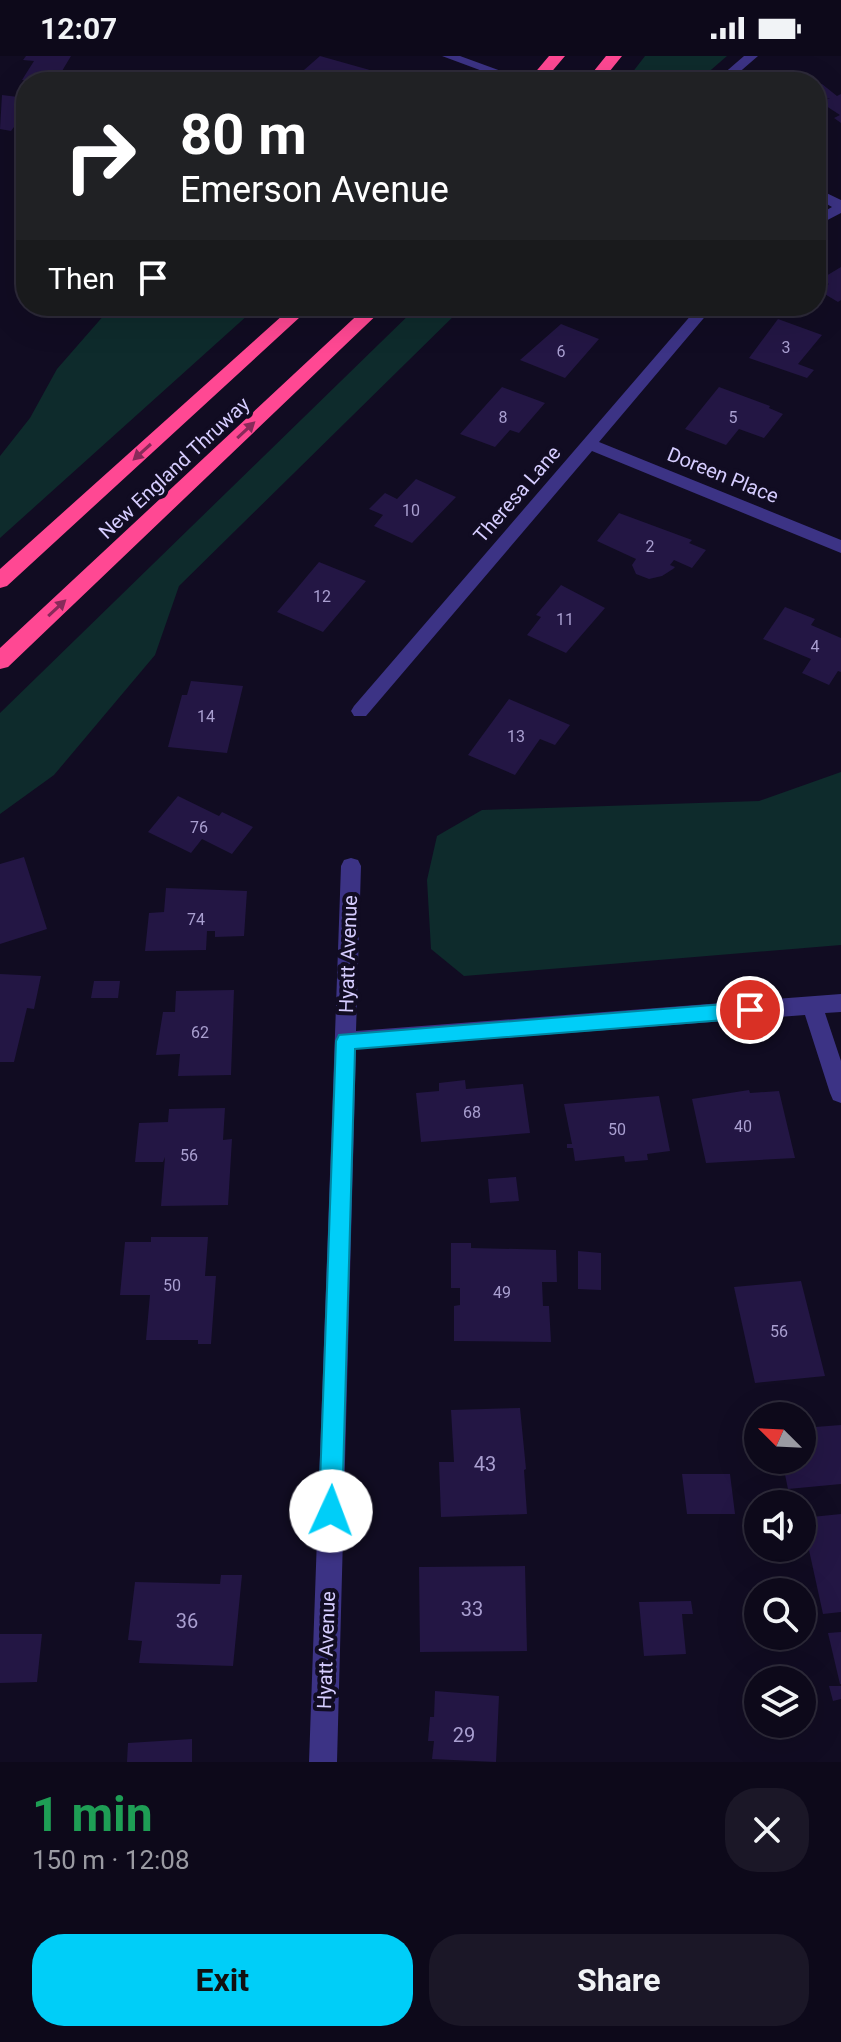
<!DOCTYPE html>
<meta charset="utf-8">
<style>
:root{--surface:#0d091a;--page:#1b1727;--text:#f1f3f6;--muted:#9a9aa2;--line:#2d2a39;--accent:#00cef8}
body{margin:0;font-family:Roboto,sans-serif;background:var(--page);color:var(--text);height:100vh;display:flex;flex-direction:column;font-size:30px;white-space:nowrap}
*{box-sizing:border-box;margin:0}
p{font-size:26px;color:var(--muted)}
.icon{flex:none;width:44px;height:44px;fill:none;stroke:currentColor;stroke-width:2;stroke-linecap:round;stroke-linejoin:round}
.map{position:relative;height:1706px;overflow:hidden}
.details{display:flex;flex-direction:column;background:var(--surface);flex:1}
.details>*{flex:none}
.hud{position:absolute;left:16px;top:16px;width:810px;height:244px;border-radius:32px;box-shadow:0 8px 32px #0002,0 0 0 2px var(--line);background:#202124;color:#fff;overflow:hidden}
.needle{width:52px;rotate:294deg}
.tools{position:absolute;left:744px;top:1346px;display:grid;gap:16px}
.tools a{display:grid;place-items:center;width:72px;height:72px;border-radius:50%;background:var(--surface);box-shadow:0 8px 32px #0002,0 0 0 2px var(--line);font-size:40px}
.pin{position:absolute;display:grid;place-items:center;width:68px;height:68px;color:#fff;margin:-34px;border:4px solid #fff;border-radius:50%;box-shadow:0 2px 8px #0007}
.me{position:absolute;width:88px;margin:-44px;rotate:2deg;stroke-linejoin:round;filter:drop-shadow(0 0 6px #0008)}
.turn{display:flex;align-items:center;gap:28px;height:168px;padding:0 32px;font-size:36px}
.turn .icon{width:104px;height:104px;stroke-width:2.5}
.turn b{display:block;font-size:56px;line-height:68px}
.then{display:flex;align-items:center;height:76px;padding:0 32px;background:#0003;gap:16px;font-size:30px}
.round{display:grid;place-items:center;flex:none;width:84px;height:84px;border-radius:32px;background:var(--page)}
.headline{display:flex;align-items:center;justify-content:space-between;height:136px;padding:0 32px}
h1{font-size:48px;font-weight:700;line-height:60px;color:#1e9e55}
.primary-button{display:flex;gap:16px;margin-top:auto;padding:16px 32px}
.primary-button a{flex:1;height:92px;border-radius:32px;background:var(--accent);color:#111;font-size:32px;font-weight:700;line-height:92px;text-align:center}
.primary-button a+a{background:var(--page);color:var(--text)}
.status{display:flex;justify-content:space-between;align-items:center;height:56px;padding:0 40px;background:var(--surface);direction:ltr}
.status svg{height:22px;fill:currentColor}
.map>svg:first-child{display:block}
.green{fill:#0e2b2c}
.building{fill:#231644}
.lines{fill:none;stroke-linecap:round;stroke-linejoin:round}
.street{fill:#3c3385;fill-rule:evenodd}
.highway{fill:#ff4893;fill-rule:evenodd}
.oneway{fill:#882a5a}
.route{fill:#00cef8;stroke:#0086a1;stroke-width:2}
.labels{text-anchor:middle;stroke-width:8;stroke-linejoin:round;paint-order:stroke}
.number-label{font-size:16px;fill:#a99fd0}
.street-label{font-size:20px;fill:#d6cdff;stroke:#110c22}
.near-number-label{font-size:20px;fill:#a99fd0}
</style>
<div class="status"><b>12:07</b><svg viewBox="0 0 49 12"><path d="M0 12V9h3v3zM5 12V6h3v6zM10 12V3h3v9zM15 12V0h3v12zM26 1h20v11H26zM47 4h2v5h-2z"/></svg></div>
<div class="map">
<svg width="841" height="1706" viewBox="0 0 841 1706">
<rect width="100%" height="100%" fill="#110c22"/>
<!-- green -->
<path class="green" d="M645,0H727L697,26H625Z
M112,250H258L0,482V400L30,362L57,313Z
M418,250H464L179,530L155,599L54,719L0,758V657Z
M841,716V889L464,920L431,893L427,824L437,780L482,754L759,745Z"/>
<!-- building -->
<path class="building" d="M26,0H71L59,20L54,19L49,26L22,24L34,5L23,4Z
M320,0L384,18L375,26H334L319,22L312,26L296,21Z
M822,28L837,40L841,38V67L834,62L840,59L820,46L830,42L822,44L816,39V30Z
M2,39L26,42V55L11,75L0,73Z
M841,211V244L838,246L818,234L829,228L821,223Z
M778,263L822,279L798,308L814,314L807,322L749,302Z
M561,268L599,283L565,322L520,304Z
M502,331L545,347L519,377L510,374L495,391L460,378Z
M719,331L770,350L769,352L783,358L764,382L739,373L726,389L685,373Z
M416,423L456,441L412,487L374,470L383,459L369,453L385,437L397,443Z
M619,457L692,484L689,487L706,494L692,512L674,504L670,509L675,511L673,513L662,520L649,523L636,518L632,509L636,503L597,485Z
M319,506L366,525L323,576L277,556Z
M561,529L605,552L566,597L527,579L541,561L536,559Z
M785,551L815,563L811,569L841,582V616L838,615L829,629L802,617L811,603L763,583Z
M191,625L243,630L227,697L168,691L182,639H187Z
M509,643L570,669L555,689L540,683L515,719L468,699Z
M178,740L219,760L222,756L253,771L232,798L202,783L191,797L148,776Z
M24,801L47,873L0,888V808Z
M166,832L247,835L244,880L215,881V875H207L206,894L145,895L149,857L164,856Z
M0,918L41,920L34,953L27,952L14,1006H0Z
M94,925H120L118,942H91Z
M234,934L231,1019L178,1020L180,998L156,999L163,956H175L176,935Z
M465,1024L466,1033L523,1028L530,1077L421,1086L416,1037L439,1035V1027Z
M749,1034L750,1037L779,1035L795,1102L706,1107L692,1043Z
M659,1040L670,1095L647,1098L648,1104L625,1106L624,1100L575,1105L573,1092H567V1088H572L564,1048Z
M225,1052L223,1084L232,1083L228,1149L161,1150L165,1101L163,1106H135L139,1067L168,1066L169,1053Z
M516,1121L519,1145L490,1147L488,1123Z
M151,1181H208L205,1220H216L211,1288H198V1284H146L150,1239H120L125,1186H151Z
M451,1187H471V1192L556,1194L557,1226H542L543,1250H549L551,1286L454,1285V1250L460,1249V1232H451Z
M578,1195L601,1197V1234L578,1233Z
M801,1225L825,1320L755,1327L734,1231Z
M520,1352L526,1413L524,1414L527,1458L441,1461L439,1406H454L451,1354Z
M841,1369V1428L788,1433L782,1404H802V1372Z
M682,1418H730L735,1458H687Z
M841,1458V1556L823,1558L802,1462Z
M525,1510L527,1595L420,1596L419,1511Z
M221,1519H242L233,1610L139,1607L142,1585L128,1584L135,1526L220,1528Z
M691,1545L693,1558H682L686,1598L644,1600L639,1546Z
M841,1576V1628H840L828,1577Z
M0,1578H42L37,1626L0,1627Z
M829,1630H841V1643L833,1645Z
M435,1635L499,1640L496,1706L432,1703L434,1685H428L430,1661H434Z
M192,1683V1706H127L128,1687Z"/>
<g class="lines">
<!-- street -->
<path class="street" d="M442,0H460L531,26H512Z
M744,0H758L728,26H714Z
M816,132L841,144V157L816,170V160L832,151L816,142Z
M699,250H714L599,386L841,484V497L592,395L366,660H354L351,655L354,650Z
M351,802L358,804L361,810L356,975L841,938V956L825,957L841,1005V1047L833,1044L830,1037L805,959L356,993L337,1706H309L341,810L344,804Z"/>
<!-- highway -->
<path class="highway" d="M549,0H565L543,26H527Z
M606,0H622L601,26H585Z
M293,250H312L7,530L0,532V513Z
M367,250H386L8,611L0,613V592Z"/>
</g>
<!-- one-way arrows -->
<defs><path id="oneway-solid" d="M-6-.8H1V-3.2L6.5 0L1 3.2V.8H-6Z" transform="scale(2)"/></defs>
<g class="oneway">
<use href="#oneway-solid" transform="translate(246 374) rotate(-43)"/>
<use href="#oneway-solid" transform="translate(142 396) rotate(138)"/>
<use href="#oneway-solid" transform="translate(57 552) rotate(-43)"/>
</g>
<!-- route -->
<path class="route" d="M750,946L757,948L760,954L757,960L750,962L355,993L342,1455L339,1464L331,1467L323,1464L319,1455L336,985L339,979Z"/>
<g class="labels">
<!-- number labels -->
<g class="number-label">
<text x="786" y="297">3</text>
<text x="561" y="301">6</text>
<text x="503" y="367">8</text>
<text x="733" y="367">5</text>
<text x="411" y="460">10</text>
<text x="650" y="496">2</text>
<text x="322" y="546">12</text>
<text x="565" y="569">11</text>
<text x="815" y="596">4</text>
<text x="206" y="666">14</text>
<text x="516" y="686">13</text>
<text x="199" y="777">76</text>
<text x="196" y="869">74</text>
<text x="200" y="982">62</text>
<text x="472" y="1062">68</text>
<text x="743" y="1076">40</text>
<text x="617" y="1079">50</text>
<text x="189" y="1105">56</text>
<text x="172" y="1235">50</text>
<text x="502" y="1242">49</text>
<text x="779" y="1281">56</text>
</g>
<!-- street labels -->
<g class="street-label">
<text transform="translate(174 412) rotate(-43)" y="7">New England Thruway</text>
<text transform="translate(723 419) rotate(22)" y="7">Doreen Place</text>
<text transform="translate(517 438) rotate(-49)" y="7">Theresa Lane</text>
<text transform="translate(348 898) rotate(-88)" y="7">Hyatt Avenue</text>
<text transform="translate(326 1594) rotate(-88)" y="7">Hyatt Avenue</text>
</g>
<!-- near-number labels -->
<g class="near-number-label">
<text x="485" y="1415">43</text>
<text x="472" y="1560">33</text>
<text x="187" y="1572">36</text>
<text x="464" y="1686">29</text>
</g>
</g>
</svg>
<div class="tools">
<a><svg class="needle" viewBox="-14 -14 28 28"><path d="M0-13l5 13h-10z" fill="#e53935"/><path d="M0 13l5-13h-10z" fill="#9a9aa2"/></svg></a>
<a><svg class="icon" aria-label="sound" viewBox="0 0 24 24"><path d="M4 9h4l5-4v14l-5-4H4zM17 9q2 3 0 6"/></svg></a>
<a><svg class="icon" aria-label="search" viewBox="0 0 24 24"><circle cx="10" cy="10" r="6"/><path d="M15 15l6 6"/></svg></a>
<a><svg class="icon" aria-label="layers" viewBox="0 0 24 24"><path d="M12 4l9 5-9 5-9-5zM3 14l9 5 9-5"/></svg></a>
</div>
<div class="pin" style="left:750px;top:954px;background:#d93025"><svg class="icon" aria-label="arrive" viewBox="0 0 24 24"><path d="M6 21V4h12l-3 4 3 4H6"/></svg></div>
<svg class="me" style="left:331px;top:1455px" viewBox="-20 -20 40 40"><circle r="19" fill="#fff"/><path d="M0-13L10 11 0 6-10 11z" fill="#00cef8"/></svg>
<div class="hud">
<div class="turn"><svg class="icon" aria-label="right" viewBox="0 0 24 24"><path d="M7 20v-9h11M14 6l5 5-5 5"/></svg><div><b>80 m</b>Emerson Avenue</div></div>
<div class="then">Then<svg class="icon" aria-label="arrive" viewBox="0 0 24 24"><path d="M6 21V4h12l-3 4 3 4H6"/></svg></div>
</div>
</div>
<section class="details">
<div class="headline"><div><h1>1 min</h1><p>150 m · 12:08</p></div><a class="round"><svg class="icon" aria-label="close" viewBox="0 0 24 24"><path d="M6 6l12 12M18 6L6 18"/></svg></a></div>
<div class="primary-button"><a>Exit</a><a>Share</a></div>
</section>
